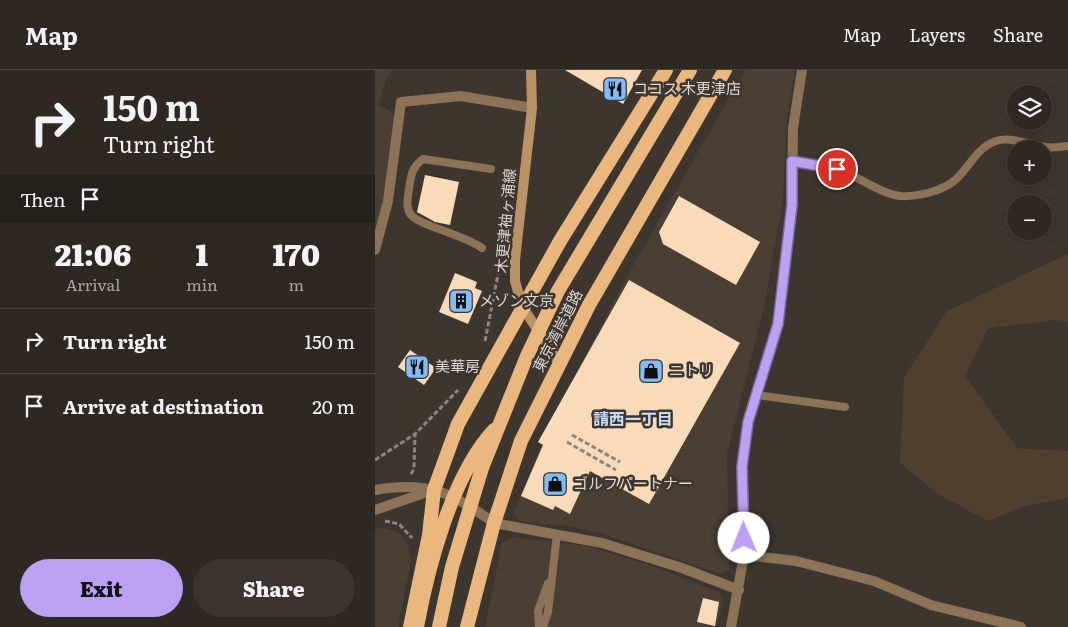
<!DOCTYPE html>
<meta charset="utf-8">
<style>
:root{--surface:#2e2823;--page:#3a3430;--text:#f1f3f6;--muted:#a7a6a6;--line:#494441;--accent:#bca0f2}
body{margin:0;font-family:Literata,"Noto Sans JP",serif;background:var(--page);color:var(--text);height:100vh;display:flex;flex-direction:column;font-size:19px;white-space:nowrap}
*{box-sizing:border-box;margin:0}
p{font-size:16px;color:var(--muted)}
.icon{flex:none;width:28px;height:28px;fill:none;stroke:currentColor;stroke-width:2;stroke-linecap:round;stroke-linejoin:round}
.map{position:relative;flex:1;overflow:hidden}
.side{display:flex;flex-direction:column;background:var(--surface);width:375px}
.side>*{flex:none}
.banner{background:#2e2823;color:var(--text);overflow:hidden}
.fabs{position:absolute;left:632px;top:15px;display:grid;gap:10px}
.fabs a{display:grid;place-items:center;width:45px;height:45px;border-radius:50%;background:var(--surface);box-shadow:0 2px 12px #0003,0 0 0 1px var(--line);font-size:25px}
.pin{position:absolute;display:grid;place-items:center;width:42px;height:42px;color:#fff;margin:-21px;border:2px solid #fff;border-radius:50%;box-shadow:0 1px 5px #0007}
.me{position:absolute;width:55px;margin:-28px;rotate:359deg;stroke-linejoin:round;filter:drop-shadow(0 0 4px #0008)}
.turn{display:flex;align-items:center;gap:18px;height:105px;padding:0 20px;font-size:22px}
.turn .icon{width:65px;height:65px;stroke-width:2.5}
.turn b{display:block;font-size:35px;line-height:42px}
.then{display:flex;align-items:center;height:48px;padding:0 20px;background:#0003;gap:10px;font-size:19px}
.eta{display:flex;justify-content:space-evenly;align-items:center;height:85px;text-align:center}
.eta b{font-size:30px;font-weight:800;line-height:35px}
.action{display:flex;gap:10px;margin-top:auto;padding:10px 20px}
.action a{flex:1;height:58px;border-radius:30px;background:var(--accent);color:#111;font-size:20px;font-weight:800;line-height:58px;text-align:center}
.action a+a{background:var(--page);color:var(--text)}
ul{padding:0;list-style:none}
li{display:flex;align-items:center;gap:15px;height:65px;padding:0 20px;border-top:1px solid var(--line)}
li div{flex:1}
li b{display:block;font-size:19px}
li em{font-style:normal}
header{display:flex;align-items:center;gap:30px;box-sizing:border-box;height:70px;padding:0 25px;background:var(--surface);border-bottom:1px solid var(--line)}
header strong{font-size:24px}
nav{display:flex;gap:28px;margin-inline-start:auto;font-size:18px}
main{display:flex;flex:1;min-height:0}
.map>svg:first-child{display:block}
.built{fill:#4a3f33}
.green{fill:#503f2d}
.building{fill:#f9dbba}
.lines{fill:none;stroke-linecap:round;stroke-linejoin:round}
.path{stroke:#8c8681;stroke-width:3;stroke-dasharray:5 2.5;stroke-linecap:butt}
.service{stroke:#8c7256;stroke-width:8}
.minor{stroke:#8c7256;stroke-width:10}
.tertiary{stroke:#8c7256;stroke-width:10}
.secondary{stroke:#bb9265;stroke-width:10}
.trunk{stroke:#eab87e;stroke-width:14}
.trunk-bridge{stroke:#eab87e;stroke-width:14}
.route-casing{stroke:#7a689d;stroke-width:12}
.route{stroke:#bca0f2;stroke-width:9}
.labels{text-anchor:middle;stroke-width:5;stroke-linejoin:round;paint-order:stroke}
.poi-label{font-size:15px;fill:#ddd9d5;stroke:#3d362f;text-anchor:start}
.street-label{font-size:15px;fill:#ddd9d5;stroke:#3d362f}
.neighbourhood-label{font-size:16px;font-weight:bold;fill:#c9e0f7;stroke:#3d362f}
</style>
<header>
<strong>Map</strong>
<nav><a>Map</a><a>Layers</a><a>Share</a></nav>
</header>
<main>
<section class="side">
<div class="banner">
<div class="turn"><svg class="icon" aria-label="right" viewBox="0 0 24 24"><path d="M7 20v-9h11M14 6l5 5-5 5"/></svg><div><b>150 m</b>Turn right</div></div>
<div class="then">Then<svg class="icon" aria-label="arrive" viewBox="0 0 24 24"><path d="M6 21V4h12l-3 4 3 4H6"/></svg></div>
</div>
<div class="eta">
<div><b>21:06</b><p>Arrival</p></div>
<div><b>1</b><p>min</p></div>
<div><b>170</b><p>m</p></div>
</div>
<ul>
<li><svg class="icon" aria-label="right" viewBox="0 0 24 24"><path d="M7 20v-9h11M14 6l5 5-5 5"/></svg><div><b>Turn right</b></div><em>150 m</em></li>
<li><svg class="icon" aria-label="arrive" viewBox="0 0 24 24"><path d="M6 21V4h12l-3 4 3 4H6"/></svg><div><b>Arrive at destination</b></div><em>20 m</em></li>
</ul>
<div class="action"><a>Exit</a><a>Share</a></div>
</section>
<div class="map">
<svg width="693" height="557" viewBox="0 0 693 557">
<rect width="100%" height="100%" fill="#3d362f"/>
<!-- built -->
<path class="built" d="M0,0H17L9,14L4,35L19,44L18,78L12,114L0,164Z
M370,0H420L411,54L408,130L390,233L352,384L354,500L345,504L222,462L192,456L144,451L139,442L174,357L246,217Z
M6,457L17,460L26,465L33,475L36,491L23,557H0V460Z
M137,467L211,476L278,496L344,522L349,530L341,557H110L127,473Z"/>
<!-- green -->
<path class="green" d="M693,184V252L681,250L613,258L590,306L642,378L693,381V428L649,436L613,451L563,424L525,393L529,307L572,241Z"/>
<!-- building -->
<path class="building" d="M190,0H267L248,34Z
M50,105L84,112L75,155L60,152L42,142Z
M304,126L385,172L361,215L288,174L284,162Z
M80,203L102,212L100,218L107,221L93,254L64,242Z
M254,210L365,273L274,434L215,401L195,444L180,436L178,440L146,426L168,375L163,372Z
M35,280L61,298L49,315L23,297Z
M328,528L344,532L340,556L322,552Z"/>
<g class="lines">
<!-- path -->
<path class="path" d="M110,271L125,194
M197,365L245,392
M192,372L241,400
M0,390L40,364L83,320
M36,404L39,399L40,364
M10,451L24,454L37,468"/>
<!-- service -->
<path class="service" d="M417,91C432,94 448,95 463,99C483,106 505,124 526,126C542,127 568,121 580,110C595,97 601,78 621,71C636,66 655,75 670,77C677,78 686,77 693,76
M107,178C90,165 45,156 36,145C30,137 33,128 34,119C36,105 37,97 48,89L116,99
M381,325L470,337
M164,557L163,541L173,513
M168,557L173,542L182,464"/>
<!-- minor -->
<path class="minor" d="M0,180L13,131L26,32L86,26L157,38
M119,453L227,473L307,498L364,520
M369,485L421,491L499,511L556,535L646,557
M356,557L369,485L367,397L373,352L403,254L417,135L418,58L427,0"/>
<!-- tertiary -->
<path class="tertiary" d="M0,420C53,411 77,422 119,453
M0,440L55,421"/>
<!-- secondary -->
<path class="secondary" d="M156,0L157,38L140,190V211L147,236L184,293"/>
<!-- trunk -->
<path class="trunk" d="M35,557L54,465L59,420L83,354L185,171L291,0
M92,557L119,453L146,371L214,235L350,0"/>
<!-- trunk-bridge -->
<path class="trunk-bridge" d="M42,557C53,497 77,405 119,360
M64,557L77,497L107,398L152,286L183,221L315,0"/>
</g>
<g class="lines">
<!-- route casing -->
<g class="route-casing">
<path id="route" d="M369,468L367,397L373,352L403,254L417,135V91L462,99"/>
</g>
<!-- route -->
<use href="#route" class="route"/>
</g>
<!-- icons -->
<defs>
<g id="restaurant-square" transform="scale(1.25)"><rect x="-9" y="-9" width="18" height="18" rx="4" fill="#80bdfa" stroke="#3d362f"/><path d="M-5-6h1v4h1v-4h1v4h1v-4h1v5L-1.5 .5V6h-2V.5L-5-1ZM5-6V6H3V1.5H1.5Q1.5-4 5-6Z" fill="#111"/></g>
<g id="building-square" transform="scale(1.25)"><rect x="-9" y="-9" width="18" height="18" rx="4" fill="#80bdfa" stroke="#3d362f"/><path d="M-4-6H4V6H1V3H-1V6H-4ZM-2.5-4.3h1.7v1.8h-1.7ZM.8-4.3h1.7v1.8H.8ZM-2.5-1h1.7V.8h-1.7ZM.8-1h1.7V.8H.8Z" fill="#111"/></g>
<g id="shop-square" transform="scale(1.25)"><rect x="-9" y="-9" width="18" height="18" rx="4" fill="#80bdfa" stroke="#3d362f"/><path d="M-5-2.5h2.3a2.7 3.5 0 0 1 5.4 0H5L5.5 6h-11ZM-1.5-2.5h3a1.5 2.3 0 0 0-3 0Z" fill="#111"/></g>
</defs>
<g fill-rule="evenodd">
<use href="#restaurant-square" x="240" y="19"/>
<use href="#building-square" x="86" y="231"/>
<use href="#restaurant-square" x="42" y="297"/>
<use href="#shop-square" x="276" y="301"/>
<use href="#shop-square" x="180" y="414"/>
</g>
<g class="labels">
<!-- poi labels -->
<g class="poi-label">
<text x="258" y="24">ココス 木更津店</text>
<text x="104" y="236">メゾン文京</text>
<text x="60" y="302">美華房</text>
<text x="294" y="306">ニトリ</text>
<text x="198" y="419">ゴルフパートナー</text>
</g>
<!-- street labels -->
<g class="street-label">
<text transform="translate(131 151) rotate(-85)" y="5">木更津袖ヶ浦線</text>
<text transform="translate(183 261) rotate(-63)" y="5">東京湾岸道路</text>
</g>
<!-- neighbourhood labels -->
<g class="neighbourhood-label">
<text x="258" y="355">請西一丁目</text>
</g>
</g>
</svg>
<div class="fabs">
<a><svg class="icon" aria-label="layers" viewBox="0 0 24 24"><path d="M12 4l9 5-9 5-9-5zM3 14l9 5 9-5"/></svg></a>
<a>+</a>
<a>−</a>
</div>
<div class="pin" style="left:462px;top:99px;background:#d93025"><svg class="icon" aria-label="arrive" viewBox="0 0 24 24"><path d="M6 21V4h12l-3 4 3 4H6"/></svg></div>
<svg class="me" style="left:369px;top:468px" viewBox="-20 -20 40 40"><circle r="19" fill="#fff"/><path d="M0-13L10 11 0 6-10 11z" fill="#bca0f2"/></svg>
</div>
</main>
